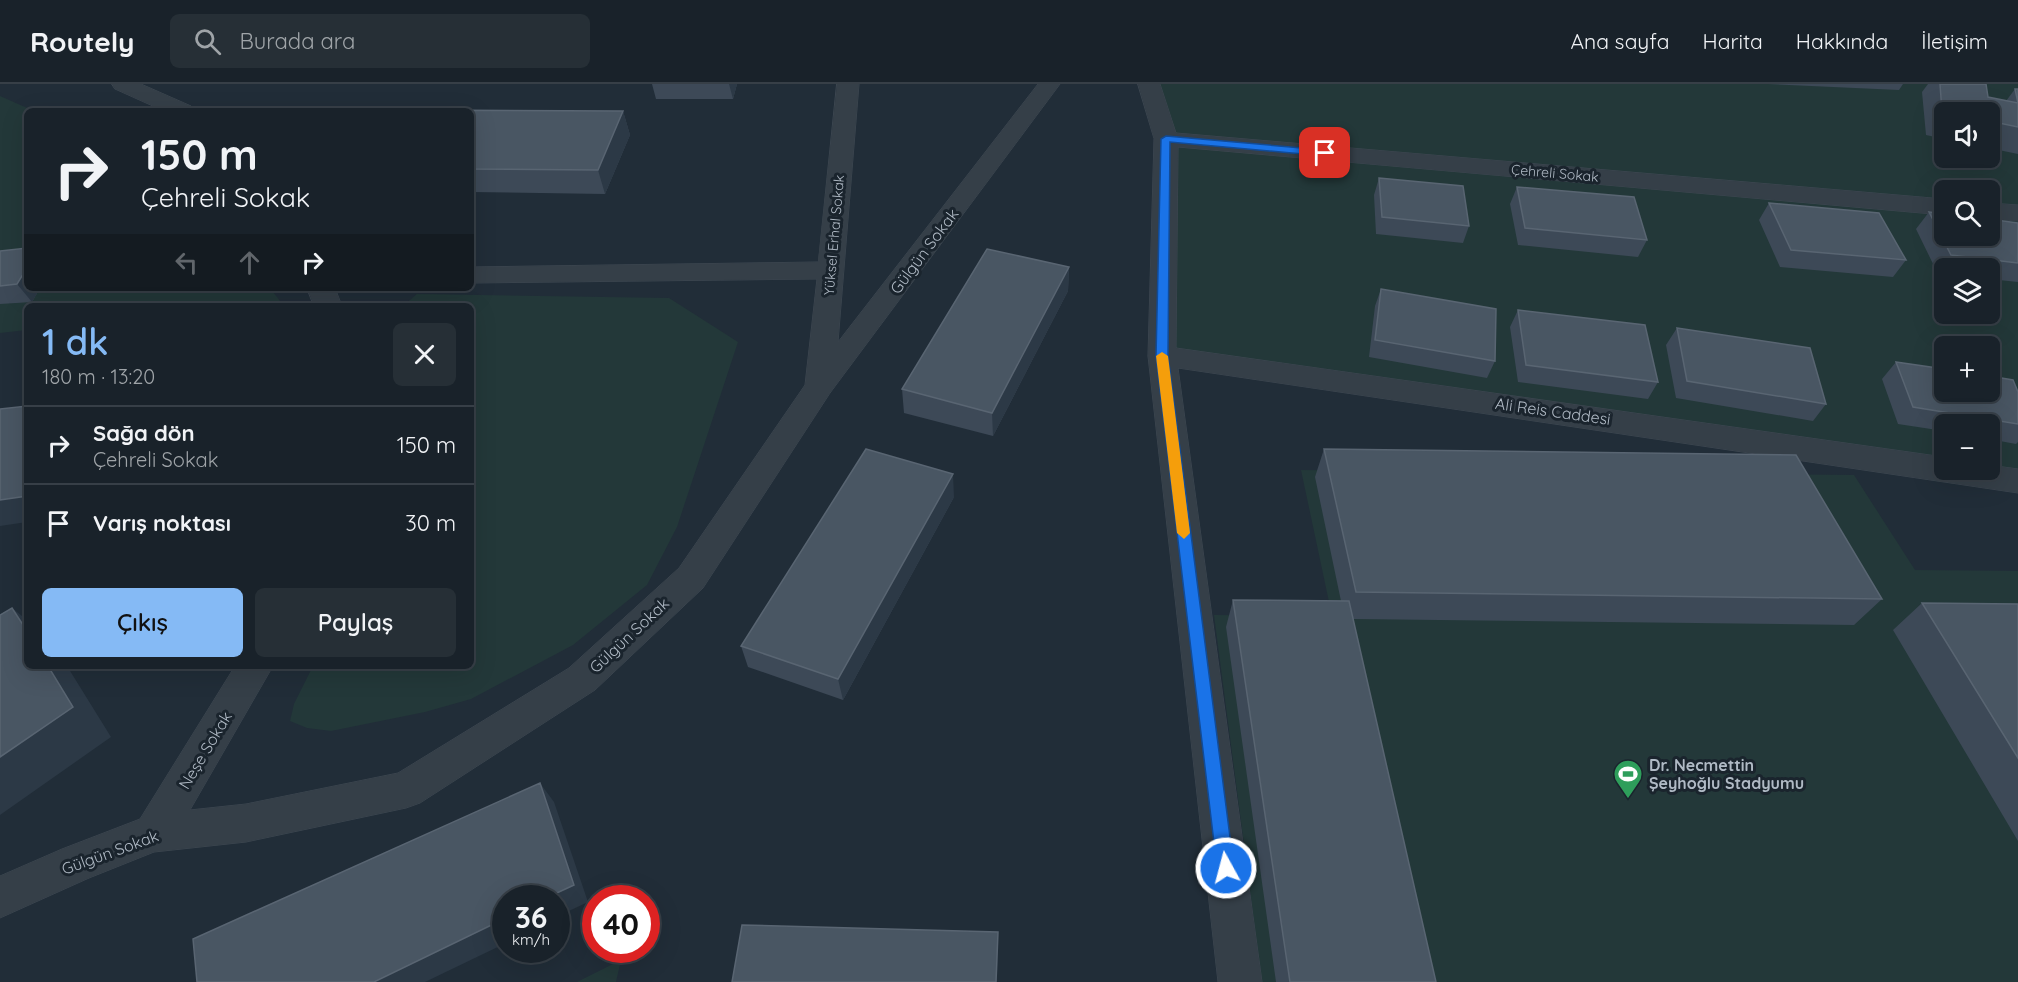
<!DOCTYPE html>
<html lang="tr">
<meta charset="utf-8">
<style>
:root{--surface:#19222a;--page:#262f36;--text:#f1f3f6;--muted:#9fa4a8;--line:#373f47;--accent:#85baf5}
body{margin:0;font-family:Quicksand,sans-serif;background:var(--page);color:var(--text);height:100vh;display:flex;flex-direction:column;font-size:22px;white-space:nowrap}
*{box-sizing:border-box;margin:0}
p{font-size:20px;color:var(--muted)}
.icon{flex:none;width:33px;height:33px;fill:none;stroke:currentColor;stroke-width:2;stroke-linecap:round;stroke-linejoin:round}
.map{position:relative;flex:1;overflow:hidden}
.details{position:absolute;left:24px;top:219px;width:450px;height:366px;display:flex;flex-direction:column;background:var(--surface);border-radius:9px;box-shadow:0 6px 24px #0002,0 0 0 2px var(--line)}
.details>*{flex:none}
.hud{position:absolute;left:24px;top:24px;width:450px;height:183px;border-radius:9px;box-shadow:0 6px 24px #0002,0 0 0 2px var(--line);background:#19222a;color:var(--text);overflow:hidden}
.buttons{position:absolute;left:1934px;top:18px;display:grid;gap:12px}
.buttons a{display:grid;place-items:center;width:66px;height:66px;border-radius:9px;background:var(--surface);box-shadow:0 6px 24px #0002,0 0 0 2px var(--line);font-size:30px}
.speed{position:absolute;left:492px;top:801px;display:flex;gap:12px;font-size:30px;font-weight:700;text-align:center}
.speed>*{display:grid;place-content:center;width:78px;height:78px;border-radius:50%;background:var(--surface);box-shadow:0 6px 24px #0002,0 0 0 2px var(--line);line-height:1}
.speed small{font-size:15px;font-weight:400}
.speed .limit{border:9px solid #d22;background:#fff;color:#111}
.pin{position:absolute;display:grid;place-items:center;width:51px;height:51px;color:#fff;margin:-26px;border-radius:12px;box-shadow:0 3px 9px #0006}
.me{position:absolute;width:66px;margin:-33px;rotate:353deg;stroke-linejoin:round;filter:drop-shadow(0 0 4px #0008)}
.turn{display:flex;align-items:center;gap:21px;height:126px;padding:0 18px;font-size:27px}
.turn .icon{width:78px;height:78px;stroke-width:2.5}
.turn b{display:block;font-size:42px;line-height:51px}
.lanes{display:flex;align-items:center;height:57px;padding:0 18px;background:#0003;justify-content:center;gap:30px;direction:ltr}
.lanes .off{opacity:.35}
.round{display:grid;place-items:center;flex:none;width:63px;height:63px;border-radius:9px;background:var(--page)}
.headline{display:flex;align-items:center;justify-content:space-between;height:102px;padding:0 18px}
h1{font-size:36px;font-weight:600;line-height:45px;color:var(--accent)}
.primary-button{display:flex;gap:12px;margin-top:auto;padding:12px 18px}
.primary-button a{flex:1;height:69px;border-radius:9px;background:var(--accent);color:#111;font-size:24px;font-weight:600;line-height:69px;text-align:center}
.primary-button a+a{background:var(--page);color:var(--text)}
ul{padding:0;list-style:none}
li{display:flex;align-items:center;gap:18px;height:78px;padding:0 18px;border-top:2px solid var(--line)}
li div{flex:1}
li b{display:block;font-size:22px}
li em{font-style:normal}
header{display:flex;align-items:center;gap:36px;box-sizing:border-box;height:84px;padding:0 30px;background:var(--surface);border-bottom:2px solid var(--line)}
header strong{font-size:28px}
nav{display:flex;gap:33px;margin-inline-start:auto;font-size:21px}
.search{width:420px;height:54px;background:var(--page);display:flex;align-items:center;gap:15px;box-sizing:border-box;padding:0 21px;border-radius:9px;color:var(--muted);font-size:22px}
.map>svg:first-child{display:block}
.green{fill:#233839;fill-rule:evenodd}
.lines{fill:none;stroke-linecap:round;stroke-linejoin:round}
.minor-casing{stroke:#3e4852;stroke-width:1}
.minor{fill:#353f48;fill-rule:evenodd}
.wall{fill:#3d4957}
.shaded-wall{fill:#2c3946}
.building{fill:#495663;stroke:#596572;stroke-width:1.5}
.route{fill:#1a73e8;stroke:#114b97;stroke-width:1.5}
.slow{fill:#f59e0b}
.labels{text-anchor:middle;stroke-width:6;stroke-linejoin:round;paint-order:stroke}
.far-street-label{font-size:14px;fill:#b0bac5;stroke:#1a242d}
.street-label{font-size:16px;fill:#b0bac5;stroke:#1a242d}
.poi-label{font-size:16px;font-weight:bold;fill:#b0bac5;stroke:#1a242d;text-anchor:start}
</style>
<header>
<strong>Routely</strong>
<div class="search"><svg class="icon" aria-label="search" viewBox="0 0 24 24"><circle cx="10" cy="10" r="6"/><path d="M15 15l6 6"/></svg>Burada ara</div>
<nav><a>Ana sayfa</a><a>Harita</a><a>Hakkında</a><a>İletişim</a></nav>
</header>
<div class="map">
<svg width="2018" height="898" viewBox="0 0 2018 898">
<rect width="100%" height="100%" fill="#212d38"/>
<!-- green -->
<path class="green" d="M1149,0H2018V397L1946,386H1989V340H1944V385L1162,272L1166,55ZM1944,28H1989V74H1944ZM1944,106H1989V152H1944ZM1944,184H1989V230H1944ZM1944,262H1989V308H1944Z
M0,12L34,27H27V204H270L280,217L235,222H27V246L0,249Z
M417,210L669,214L738,258L677,443L647,501L573,561L471,615L425,628L331,647L307,644L290,637L294,620L313,582H471V222H403Z
M1301,386L1854,391L1915,486L2018,487V898H1262L1214,531L1332,532Z
M621,876L616,898H577Z"/>
<g class="lines">
<!-- minor casing -->
<g class="minor-casing">
<path id="minor" d="M112,0H141L191,22L194,27H164L115,5Z
M837,0H859L838,258L1038,0H1060L830,309L703,504L595,606L420,719L406,724L246,758L154,768L89,794L0,834V792L62,765L140,735L235,582H273L190,726L246,720L398,689L569,584L679,484L805,301L817,195L471,199V183L818,178Z
M1138,0H1160L1176,49L1944,115V131L1178,63L1176,264L1944,373V386H1989V381L2018,385V409L1178,284L1262,898H1218L1148,272L1154,55Z
M1989,119L2018,121V137L1989,135Z
M307,204H335L342,222H314Z"/>
</g>
<!-- minor -->
<use href="#minor" class="minor"/>
</g>
<!-- wall -->
<path class="wall" d="M652,0H737L733,15H656Z
M1768,0H1903L1899,6Z
M1928,0H1986L1988,13L2006,17L2015,5H2018V70L1989,64V28H1944V55L1926,51L1922,8Z
M471,27H623L630,51L605,110L471,108Z
M1379,94L1469,142L1463,159L1376,150L1374,111Z
M1517,103L1647,156L1638,173L1518,161L1510,120Z
M1769,119L1906,176L1893,193L1780,183L1759,136Z
M1929,128L2018,139V198L1989,195V184H1944V189L1937,188L1916,145Z
M0,167L27,204H40L32,218L0,220Z
M1069,183L1068,207L993,352L904,329L902,305Z
M1381,205L1495,277L1487,294L1369,273L1375,222Z
M1518,226L1658,298L1648,315L1518,298L1510,243Z
M1677,244L1826,320L1813,337L1676,314L1666,261Z
M1896,278L2018,308V358L2016,360L1989,355V340H1944V347L1898,340L1882,295Z
M1324,365L1882,515L1854,541L1353,535L1436,898H1276L1226,543L1233,516L1341,517L1315,393Z
M954,413L843,616L748,583L741,562Z
M1922,519L2018,520V757L1893,546Z"/>
<!-- shaded-wall -->
<path class="shaded-wall" d="M729,0H737L733,15Z
M623,27L630,51L605,110L598,86Z
M1069,183L1068,207L993,352L992,329Z
M27,184V204H40L32,218L17,200Z
M953,390L954,413L843,616L838,595Z
M27,412V438L0,442V416Z
M12,524L27,536V547Z
M48,582H67L111,653L0,731V673Z
M540,699L554,718L588,818L556,833V814H546Z
M506,834V859L425,898H374Z
M998,848L997,898H996Z"/>
<!-- building -->
<path class="building" d="M1940,0H1986L1988,13L2018,19L2015,5H2018V43L1989,37V28H1942Z
M424,26L623,27L598,86L471,85V27H423Z
M1379,94L1463,102L1469,142L1382,133Z
M1517,103L1634,113L1647,156L1525,144Z
M1769,119L1879,129L1906,176L1791,166Z
M1929,128L1944,130V152H1989V135L2018,139V179L1951,171Z
M27,164V184L17,200L0,202V167Z
M987,165L1069,183L992,329L902,305Z
M1381,205L1496,225L1495,277L1375,256Z
M1518,226L1645,241L1658,298L1526,281Z
M1677,244L1810,264L1826,320L1687,297Z
M1896,278L1944,285V308H1989V292L2013,296L2018,308V340L1913,323Z
M27,322V412L0,416V325Z
M866,365L953,390L838,595L741,562Z
M1324,365L1796,371L1882,515L1356,508Z
M1233,516L1349,517L1436,898H1290Z
M1922,519L2018,520V674Z
M12,524L27,547V582H48L73,623L0,673V531Z
M540,699L574,801L546,814H506V834L374,898H197L193,855Z
M742,841L998,848L996,898H732Z"/>
<!-- route -->
<path class="route" d="M1166,52L1325,66L1330,69L1325,72L1170,58L1168,272L1234,784L1232,789L1226,792L1220,789L1217,784L1156,272L1161,55Z"/>
<!-- slow -->
<path class="slow" d="M1162,268L1168,272L1190,449L1184,455L1177,449L1156,272Z"/>
<!-- icons -->
<defs>
<g id="stadium-pin" transform="scale(1.5)"><path d="M0 17L-7.5 6A9.5 9.5 0 1 1 7.5 6Z" fill="#2e9e5b" stroke="#1a242d"/><path d="M0-5a6.5 5 0 1 0 0 10a6.5 5 0 1 0 0-10ZM-3.5-1.8h7v3.6h-7Z" fill="#fff"/></g>
</defs>
<g fill-rule="evenodd">
<use href="#stadium-pin" x="1628" y="690"/>
</g>
<g class="labels">
<!-- far-street labels -->
<g class="far-street-label">
<text transform="translate(1555 89) rotate(5)" y="5">Çehreli Sokak</text>
<text transform="translate(834 151) rotate(-85)" y="5">Yüksel Erhal Sokak</text>
</g>
<!-- street labels -->
<g class="street-label">
<text transform="translate(924 167) rotate(-53)" y="6">Gülgün Sokak</text>
<text transform="translate(1553 327) rotate(8)" y="6">Ali Reis Caddesi</text>
<text transform="translate(629 551) rotate(-43)" y="6">Gülgün Sokak</text>
<text transform="translate(205 666) rotate(-59)" y="6">Neşe Sokak</text>
<text transform="translate(110 768) rotate(-20)" y="6">Gülgün Sokak</text>
</g>
<!-- poi labels -->
<g class="poi-label">
<text x="1649" y="687">Dr. Necmettin<tspan x="1649" dy="18">Şeyhoğlu Stadyumu</tspan></text>
</g>
</g>
</svg>
<div class="buttons">
<a><svg class="icon" aria-label="sound" viewBox="0 0 24 24"><path d="M4 9h4l5-4v14l-5-4H4zM17 9q2 3 0 6"/></svg></a>
<a><svg class="icon" aria-label="search" viewBox="0 0 24 24"><circle cx="10" cy="10" r="6"/><path d="M15 15l6 6"/></svg></a>
<a><svg class="icon" aria-label="layers" viewBox="0 0 24 24"><path d="M12 4l9 5-9 5-9-5zM3 14l9 5 9-5"/></svg></a>
<a>+</a>
<a>−</a>
</div>
<div class="speed"><div>36<small>km/h</small></div><div class="limit">40</div></div>
<div class="pin" style="left:1325px;top:69px;background:#d93025"><svg class="icon" aria-label="arrive" viewBox="0 0 24 24"><path d="M6 21V4h12l-3 4 3 4H6"/></svg></div>
<svg class="me" style="left:1226px;top:784px" viewBox="-20 -20 40 40"><circle r="17" fill="#1a73e8" stroke="#fff" stroke-width="3"/><path d="M0-11L8 9 0 5-8 9z" fill="#fff"/></svg>
<div class="hud">
<div class="turn"><svg class="icon" aria-label="right" viewBox="0 0 24 24"><path d="M7 20v-9h11M14 6l5 5-5 5"/></svg><div><b>150 m</b>Çehreli Sokak</div></div>
<div class="lanes"><svg class="icon off" aria-label="left" viewBox="0 0 24 24"><path d="M17 20v-9H6M10 6l-5 5 5 5"/></svg><svg class="icon off" aria-label="ahead" viewBox="0 0 24 24"><path d="M12 20V5M6 11l6-6 6 6"/></svg><svg class="icon" aria-label="right" viewBox="0 0 24 24"><path d="M7 20v-9h11M14 6l5 5-5 5"/></svg></div>
</div>
<section class="details">
<div class="headline"><div><h1>1 dk</h1><p>180 m · 13:20</p></div><a class="round"><svg class="icon" aria-label="close" viewBox="0 0 24 24"><path d="M6 6l12 12M18 6L6 18"/></svg></a></div>
<ul>
<li><svg class="icon" aria-label="right" viewBox="0 0 24 24"><path d="M7 20v-9h11M14 6l5 5-5 5"/></svg><div><b>Sağa dön</b><p>Çehreli Sokak</p></div><em>150 m</em></li>
<li><svg class="icon" aria-label="arrive" viewBox="0 0 24 24"><path d="M6 21V4h12l-3 4 3 4H6"/></svg><div><b>Varış noktası</b></div><em>30 m</em></li>
</ul>
<div class="primary-button"><a>Çıkış</a><a>Paylaş</a></div>
</section>
</div>
